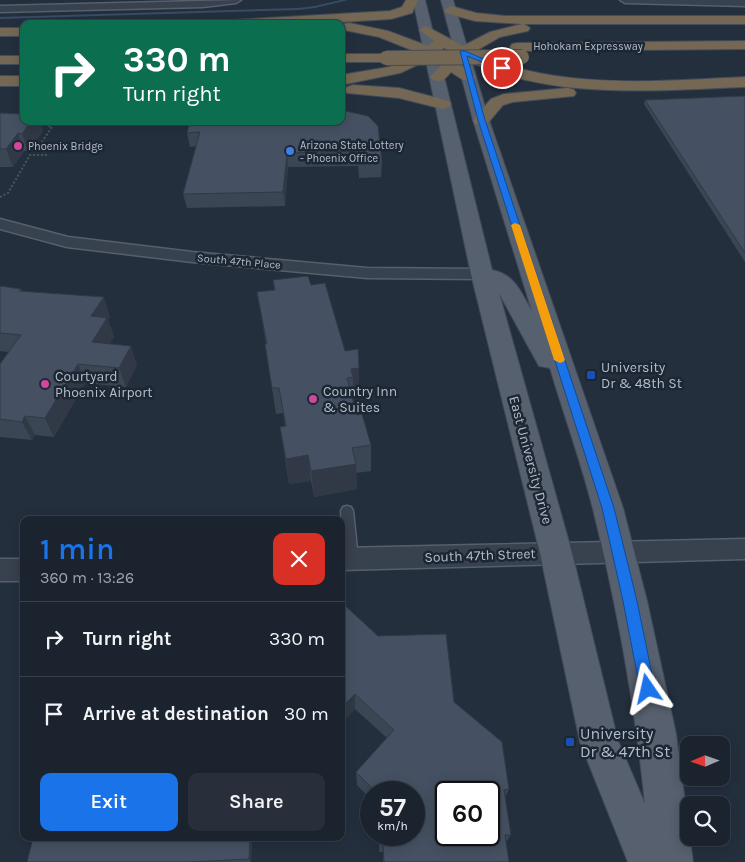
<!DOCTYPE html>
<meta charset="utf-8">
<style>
:root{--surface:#1b232e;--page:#282f3a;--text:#f1f3f6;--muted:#a0a4aa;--line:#39404a;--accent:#1a73e8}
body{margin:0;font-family:Karla,sans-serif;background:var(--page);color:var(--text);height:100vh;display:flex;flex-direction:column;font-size:19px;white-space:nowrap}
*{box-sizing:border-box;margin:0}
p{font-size:16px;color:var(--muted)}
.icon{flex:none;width:28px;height:28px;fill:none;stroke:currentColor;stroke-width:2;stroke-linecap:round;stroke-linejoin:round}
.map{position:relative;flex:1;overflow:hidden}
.side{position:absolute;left:20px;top:516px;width:325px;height:325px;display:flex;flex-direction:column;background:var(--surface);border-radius:10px;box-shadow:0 2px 12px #0003,0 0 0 1px var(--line)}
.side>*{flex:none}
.banner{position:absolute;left:20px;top:20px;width:325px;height:105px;border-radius:10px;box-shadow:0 2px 12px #0003,0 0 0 1px var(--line);background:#0b6e4f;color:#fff;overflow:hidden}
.needle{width:32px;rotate:268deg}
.buttons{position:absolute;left:680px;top:736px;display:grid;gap:10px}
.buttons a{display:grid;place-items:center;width:50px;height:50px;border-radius:10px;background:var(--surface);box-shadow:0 2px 12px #0003,0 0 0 1px var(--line);font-size:25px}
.speed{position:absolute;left:360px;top:781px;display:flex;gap:10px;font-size:25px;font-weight:700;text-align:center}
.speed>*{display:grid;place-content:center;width:65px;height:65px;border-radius:50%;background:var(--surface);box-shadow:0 2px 12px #0003,0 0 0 1px var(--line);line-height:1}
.speed small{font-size:12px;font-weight:400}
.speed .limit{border:2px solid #111;border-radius:8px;background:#fff;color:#111}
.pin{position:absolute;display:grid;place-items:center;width:42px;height:42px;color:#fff;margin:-21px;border:2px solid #fff;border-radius:50%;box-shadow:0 1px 5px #0007}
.me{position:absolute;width:55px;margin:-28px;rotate:349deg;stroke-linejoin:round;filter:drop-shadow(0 0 4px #0008)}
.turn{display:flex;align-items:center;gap:18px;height:105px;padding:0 20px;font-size:22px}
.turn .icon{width:65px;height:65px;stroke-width:2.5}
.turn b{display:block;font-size:35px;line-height:42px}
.round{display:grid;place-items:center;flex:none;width:52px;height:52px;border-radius:10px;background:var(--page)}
.summary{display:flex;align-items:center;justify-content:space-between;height:85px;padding:0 20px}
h1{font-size:30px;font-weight:600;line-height:38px;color:var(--accent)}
.cta{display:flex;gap:10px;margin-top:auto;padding:10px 20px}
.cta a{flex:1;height:58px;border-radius:10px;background:var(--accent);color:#fff;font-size:20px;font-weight:600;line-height:58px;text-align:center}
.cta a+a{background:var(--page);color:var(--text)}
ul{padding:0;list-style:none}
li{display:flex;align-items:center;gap:15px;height:75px;padding:0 20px;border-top:1px solid var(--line)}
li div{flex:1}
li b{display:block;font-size:19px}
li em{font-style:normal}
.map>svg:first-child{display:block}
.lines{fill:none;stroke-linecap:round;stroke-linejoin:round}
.stream{fill:#394c67;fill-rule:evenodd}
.lane-casing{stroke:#565f6c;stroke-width:3}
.street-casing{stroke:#565f6c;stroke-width:3}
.primary-casing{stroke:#414a57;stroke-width:2}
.highway-casing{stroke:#434c59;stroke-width:2}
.path{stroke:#44595c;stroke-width:2;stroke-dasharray:2 2;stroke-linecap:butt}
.lane{fill:#38414e;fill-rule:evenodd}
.street{fill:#38414e;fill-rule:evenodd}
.primary{fill:#56606e;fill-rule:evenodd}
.highway{fill:#746855;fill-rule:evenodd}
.highway-bridge-casing{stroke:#434c59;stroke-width:16;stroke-linecap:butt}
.highway-bridge{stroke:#746855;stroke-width:14}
.wall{fill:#3b4654}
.shaded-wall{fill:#303945}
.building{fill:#455162;stroke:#303945;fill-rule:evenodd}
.route{fill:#1a73e8;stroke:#114b97}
.slow{fill:#f59e0b}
.hotel-dot{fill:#d1479c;stroke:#1d2633;stroke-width:2}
.shop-dot{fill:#3f7fe0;stroke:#1d2633;stroke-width:2}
.transit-dot{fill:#1a4fb4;stroke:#1d2633;stroke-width:2}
.labels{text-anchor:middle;stroke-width:5;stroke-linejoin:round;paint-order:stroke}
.far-street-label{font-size:11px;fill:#b4bcc9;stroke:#1d2633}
.far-poi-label{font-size:11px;fill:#b4bcc9;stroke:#1d2633;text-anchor:start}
.poi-label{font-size:14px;fill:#b4bcc9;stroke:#1d2633;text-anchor:start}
.street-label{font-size:14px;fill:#b4bcc9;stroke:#1d2633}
.near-poi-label{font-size:16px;fill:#b4bcc9;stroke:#1d2633;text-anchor:start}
</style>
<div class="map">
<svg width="745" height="862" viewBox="0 0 745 862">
<rect width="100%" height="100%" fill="#242f3e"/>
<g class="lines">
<!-- stream -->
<path class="stream" d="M341,0H348L315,8L298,10L0,19V17L298,8L315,6Z"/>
<!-- lane casing -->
<g class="lane-casing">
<path id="lane" d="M347,506L351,507L353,511L358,559L356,563L351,565L346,563L344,559L341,511L343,507Z"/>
</g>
<!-- street casing -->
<g class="street-casing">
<path id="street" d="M241,0L236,3L203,7L0,12V6Z
M620,0H745V6L625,3Z
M0,219L68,237L192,252L367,268L482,269L488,270L491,274L488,278L482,279L367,278L192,262L67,247L0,229Z
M745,539V559L341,570V548Z
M0,559H24V581H0Z"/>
</g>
<!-- primary casing -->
<g class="primary-casing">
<path id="primary" d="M413,0H425L492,270C516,275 520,292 532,311L473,120L441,0H453L489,120L623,508L647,601L676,734L693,862H628L580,742L540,553L471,274ZM499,293L539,366L550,368C564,415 581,462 593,509C617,606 635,705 645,804L618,741L572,553Z"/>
</g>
<!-- highway casing -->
<g class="highway-casing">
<path id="highway" d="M406,0H418L412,13L391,19L308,24H225L232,20L390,11L402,7Z
M451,6L476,13L505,16H745V24H524L530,28L528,31L500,37L474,52C554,91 658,81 745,77V87C654,90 550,101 465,59L459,64L476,77L473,80H463L451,72C445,79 442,83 433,80L430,77L441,66L430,59L400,73L341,85V75L389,67L419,53L379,37L344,30L342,27L344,24L349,23L388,31L428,46L434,41L419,30L426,26L463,46L490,32L522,24L475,21L446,13L444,10ZM444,48L454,53L449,58L439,52Z
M0,28H24V36H0Z
M745,41V49L517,51L512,50L510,47L512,44L517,43Z
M341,54H386L391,55L393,58L391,61L386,62H341Z
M0,56H24V64H0Z
M0,76H24V86H0Z
M353,85L399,88L449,101L451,104L449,107L443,109L399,98L347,93L345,90L347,87Z
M568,88L574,90L576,93L574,96L513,102L503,105L487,124H475L473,120L491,99L504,94Z"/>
</g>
<!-- path -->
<path class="path" d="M0,197L8,193L30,155H46L40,145L52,127L45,125"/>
<!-- lane -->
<use href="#lane" class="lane"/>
<!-- street -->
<use href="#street" class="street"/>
<!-- primary -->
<use href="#primary" class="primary"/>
<!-- highway -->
<use href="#highway" class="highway"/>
<!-- highway-bridge casing -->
<g class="highway-bridge-casing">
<path id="highway-bridge" d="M386,58L522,57"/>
</g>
<!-- highway-bridge -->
<use href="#highway-bridge" class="highway-bridge"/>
</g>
<!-- wall -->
<path class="wall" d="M745,96V262L644,104L645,100Z
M0,113L43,131L28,151H24L13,167H0Z
M378,126L382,163L381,177L359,178L358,166L288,167L285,206L187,208L183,194L196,146L190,147L187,133Z
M273,280L311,285L345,351L359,394L353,395V403L357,415L371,445V471L356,473L357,489L314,497L311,481L289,484L280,427L285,426L283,413L276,414L265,344H266L257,292L274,290Z
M0,286L21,289L22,291L110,316L108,320L114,337L109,344L137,365L126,387L85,383L54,437L35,435L32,440L0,437V364L9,352L0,351Z
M341,602L378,636L454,702L509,789L505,798L511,835L506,842L509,862H383V852H379V835H414V792H371V800L357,785L356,772L387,738L355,709L341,724Z
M252,838L251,862H27Z"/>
<!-- shaded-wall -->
<path class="shaded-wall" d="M31,121H40L43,131L28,151L22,134Z
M18,133L24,151L13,167L6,149Z
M287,153L288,167L285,206L283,192Z
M104,297L110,316L108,320L114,337L99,361L92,342L91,316Z
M131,346L137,365L126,387L119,368Z
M78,364L85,383L54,437L45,418Z
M359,368V394L353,395V377L351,369Z
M25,416L35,435L32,440L22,422Z
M308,455L311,481L289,484L286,459Z
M356,464L357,489L314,497L311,471Z
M355,694V709L341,724V708Z
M250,838H252L251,862L249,859Z"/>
<!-- building -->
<path class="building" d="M745,96V253L645,100Z
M341,110L368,116L378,126L382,163H358V151L287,153L283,192L183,194L200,132L187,133L190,121H341Z
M0,113L24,114V121H31L22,134L18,133L6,149H0Z
M308,276L311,285L325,283L345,351L358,349L359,368L351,369L353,377L347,378L357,415L362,414L371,445L352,448L356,464L311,471L308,455L286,459L280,427L286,426L279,388H272L265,344H267L257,292L275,290L273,280Z
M0,286L21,289L19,291L104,297L91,316L107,318L92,342L131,346L119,368L78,364L45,418L25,416L22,422L0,419V364L21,335L0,333Z
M341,602L378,636L446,634L454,702L502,742L509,789L504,790L511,835H505L509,862H384L383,841H380L379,835H414V792H376L356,772L394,730L355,694L341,708ZM446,792H489V835H446Z
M33,838H250L249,859L190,862H27Z"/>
<!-- route -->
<path class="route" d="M460,51H465L505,68L500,69L467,56L485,120L614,508L637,601L655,689L653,694L648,696L642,694L640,689L623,601L602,508L478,120Z"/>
<!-- slow -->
<path class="slow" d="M515,223L520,225L565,360L563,362L560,363L554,360L511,225Z"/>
<!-- markers -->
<g class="hotel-dot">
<circle cx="18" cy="146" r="5"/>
<circle cx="45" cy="384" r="5"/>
<circle cx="313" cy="399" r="5"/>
</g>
<circle class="shop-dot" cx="290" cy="151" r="5"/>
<g class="transit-dot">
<rect x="586" y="370" width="10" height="10" rx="2.5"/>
<rect x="565" y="737" width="10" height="10" rx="2.5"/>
</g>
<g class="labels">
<!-- far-street labels -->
<g class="far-street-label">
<text x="588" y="50">Hohokam Expressway</text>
<text transform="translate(239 261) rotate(5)" y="4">South 47th Place</text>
</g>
<!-- far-poi labels -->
<g class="far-poi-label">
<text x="300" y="149">Arizona State Lottery<tspan x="300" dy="13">- Phoenix Office</tspan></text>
<text x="28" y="150">Phoenix Bridge</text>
</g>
<!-- poi labels -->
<g class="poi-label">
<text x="601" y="372">University<tspan x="601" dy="16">Dr &amp; 48th St</tspan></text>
<text x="55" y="381">Courtyard<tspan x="55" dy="16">Phoenix Airport</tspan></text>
<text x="323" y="396">Country Inn<tspan x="323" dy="16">&amp; Suites</tspan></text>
</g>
<!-- street labels -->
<g class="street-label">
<text transform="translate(531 460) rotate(75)" y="5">East University Drive</text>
<text transform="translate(480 555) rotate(-2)" y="5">South 47th Street</text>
</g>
<!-- near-poi labels -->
<g class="near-poi-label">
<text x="580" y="739">University<tspan x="580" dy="18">Dr &amp; 47th St</tspan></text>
</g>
</g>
</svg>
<div class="buttons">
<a><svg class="needle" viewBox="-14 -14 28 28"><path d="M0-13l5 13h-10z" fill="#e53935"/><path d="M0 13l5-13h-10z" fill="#a0a4aa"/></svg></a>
<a><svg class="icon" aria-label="search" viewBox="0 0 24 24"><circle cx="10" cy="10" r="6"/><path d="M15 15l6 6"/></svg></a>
</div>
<div class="speed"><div>57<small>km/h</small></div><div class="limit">60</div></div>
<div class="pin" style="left:502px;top:68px;background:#d93025"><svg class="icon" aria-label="arrive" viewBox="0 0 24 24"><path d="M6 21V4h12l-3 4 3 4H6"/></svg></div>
<svg class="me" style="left:648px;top:689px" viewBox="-20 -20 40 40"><path d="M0-17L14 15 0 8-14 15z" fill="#1a73e8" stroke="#fff" stroke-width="4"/></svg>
<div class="banner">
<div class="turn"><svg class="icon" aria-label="right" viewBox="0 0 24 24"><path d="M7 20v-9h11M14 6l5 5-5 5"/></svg><div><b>330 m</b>Turn right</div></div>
</div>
<section class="side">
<div class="summary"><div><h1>1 min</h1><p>360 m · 13:26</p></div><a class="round" style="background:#d93025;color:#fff"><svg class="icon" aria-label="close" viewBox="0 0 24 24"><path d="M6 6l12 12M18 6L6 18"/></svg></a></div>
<ul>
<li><svg class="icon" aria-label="right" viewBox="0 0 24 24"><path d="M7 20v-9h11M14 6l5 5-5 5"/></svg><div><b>Turn right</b></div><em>330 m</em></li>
<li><svg class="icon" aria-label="arrive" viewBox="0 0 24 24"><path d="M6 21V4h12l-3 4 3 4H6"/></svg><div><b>Arrive at destination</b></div><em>30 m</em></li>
</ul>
<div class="cta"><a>Exit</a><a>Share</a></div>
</section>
</div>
